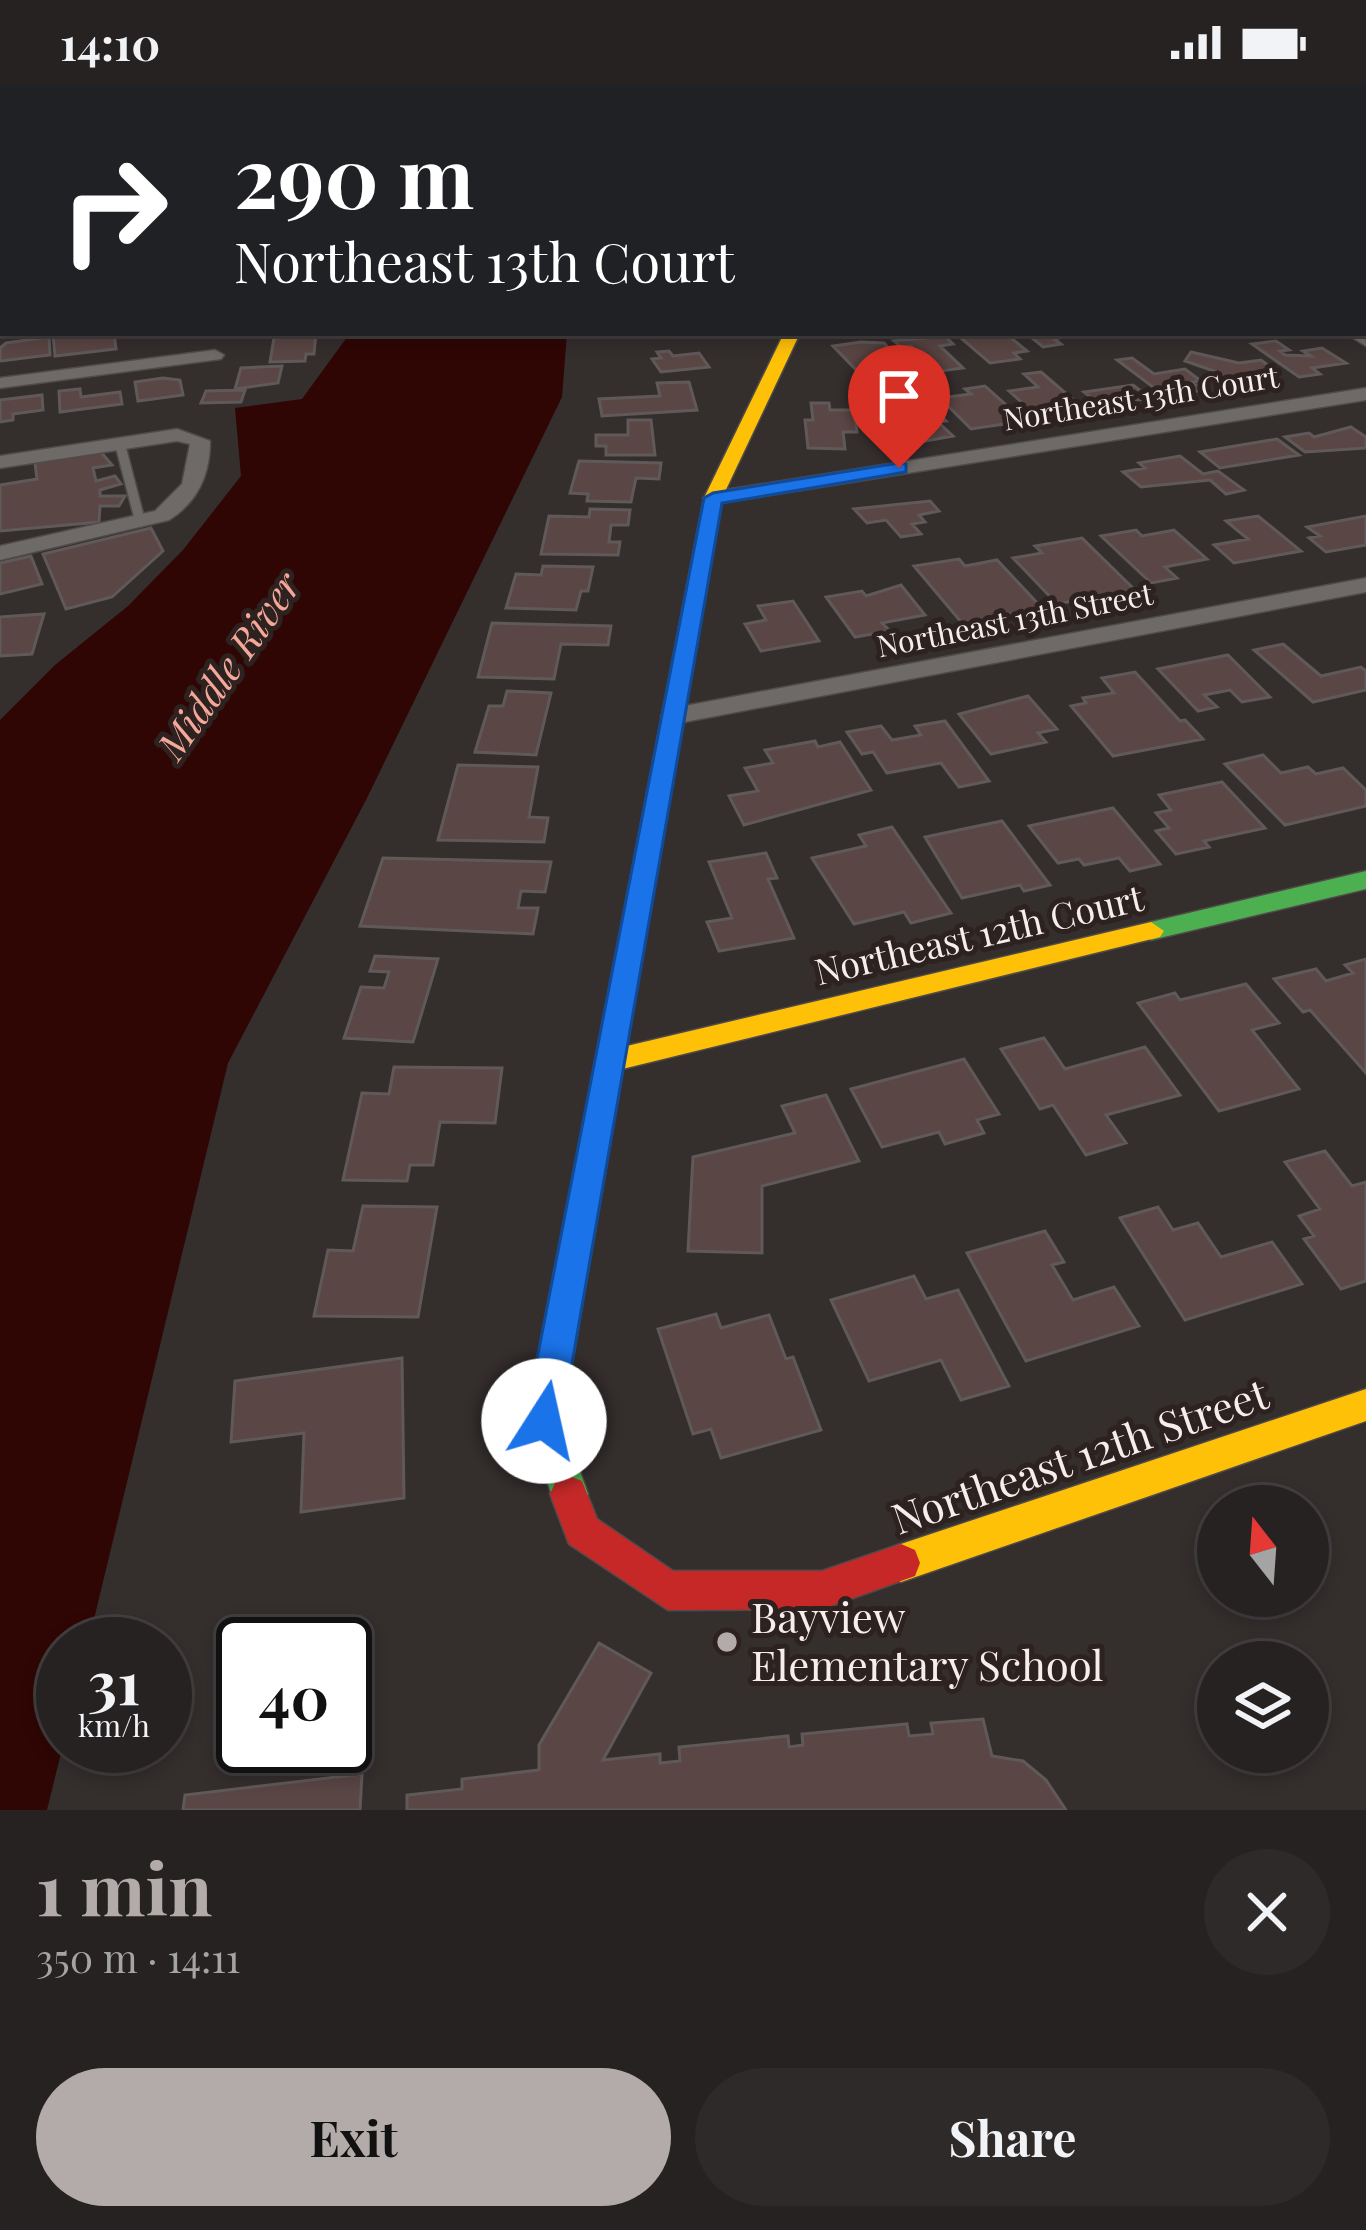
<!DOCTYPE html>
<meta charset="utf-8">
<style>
:root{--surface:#272222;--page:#2f2a2a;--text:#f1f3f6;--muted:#a4a4a5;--line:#433f40;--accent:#b2abaa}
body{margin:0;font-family:"Playfair Display",serif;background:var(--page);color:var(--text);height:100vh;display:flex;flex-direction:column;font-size:45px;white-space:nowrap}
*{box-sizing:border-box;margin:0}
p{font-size:39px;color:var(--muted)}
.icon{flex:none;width:66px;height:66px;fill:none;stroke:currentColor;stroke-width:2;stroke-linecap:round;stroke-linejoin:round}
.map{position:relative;height:1726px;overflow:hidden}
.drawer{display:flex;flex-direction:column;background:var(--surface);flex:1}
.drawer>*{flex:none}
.guide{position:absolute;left:0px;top:0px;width:1368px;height:252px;box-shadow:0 6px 18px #0003,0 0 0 3px var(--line);background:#202124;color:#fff;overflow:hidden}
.needle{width:78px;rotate:343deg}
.controls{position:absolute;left:1197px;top:1401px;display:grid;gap:24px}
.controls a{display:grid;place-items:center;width:132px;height:132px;border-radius:50%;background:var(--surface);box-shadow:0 6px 18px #0003,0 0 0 3px var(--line);font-size:60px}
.speed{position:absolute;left:36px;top:1533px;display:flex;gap:24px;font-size:60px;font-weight:700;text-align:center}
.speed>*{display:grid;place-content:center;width:156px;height:156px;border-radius:50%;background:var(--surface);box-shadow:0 6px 18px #0003,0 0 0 3px var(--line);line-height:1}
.speed small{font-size:30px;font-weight:400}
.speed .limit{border:6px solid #111;border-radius:18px;background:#fff;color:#111}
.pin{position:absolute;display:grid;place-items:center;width:102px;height:102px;color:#fff;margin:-123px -51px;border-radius:50% 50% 50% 0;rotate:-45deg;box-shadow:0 0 12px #0007}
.pin .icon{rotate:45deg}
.me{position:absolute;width:132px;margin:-66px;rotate:10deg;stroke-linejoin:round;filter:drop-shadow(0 0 9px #0008)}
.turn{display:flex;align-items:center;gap:42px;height:252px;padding:0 36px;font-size:54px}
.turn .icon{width:156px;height:156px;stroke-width:2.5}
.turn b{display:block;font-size:84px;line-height:102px}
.round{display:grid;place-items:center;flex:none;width:126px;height:126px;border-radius:63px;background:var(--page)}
.headline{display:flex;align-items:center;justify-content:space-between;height:204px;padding:0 36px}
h1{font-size:72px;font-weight:700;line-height:90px;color:var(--accent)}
.primary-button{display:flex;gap:24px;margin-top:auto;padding:24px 36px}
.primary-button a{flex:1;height:138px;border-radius:72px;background:var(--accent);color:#111;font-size:48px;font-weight:700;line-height:138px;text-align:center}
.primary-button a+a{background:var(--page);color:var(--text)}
.status{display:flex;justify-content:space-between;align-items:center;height:84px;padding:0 60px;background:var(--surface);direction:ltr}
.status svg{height:33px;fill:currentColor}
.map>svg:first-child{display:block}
.water{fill:#2f0604}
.building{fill:#5a4644;stroke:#5f5a59;stroke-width:3}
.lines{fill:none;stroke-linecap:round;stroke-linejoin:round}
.lane-casing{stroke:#504a49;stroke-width:3}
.street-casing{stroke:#504a49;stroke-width:3}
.fast-casing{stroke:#504a49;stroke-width:3}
.slow-casing{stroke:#504a49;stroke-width:3}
.jam-casing{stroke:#504a49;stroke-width:3}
.lane{fill:#6e6a68;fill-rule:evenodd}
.street{fill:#6e6a68;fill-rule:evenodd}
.fast{fill:#4caf50;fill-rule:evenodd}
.slow{fill:#ffc107;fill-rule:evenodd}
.jam{fill:#c62828;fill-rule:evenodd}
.route{fill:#1a73e8;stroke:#114b97;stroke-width:3}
.poi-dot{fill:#b2abaa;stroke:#2d2220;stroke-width:4.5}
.labels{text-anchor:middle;stroke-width:10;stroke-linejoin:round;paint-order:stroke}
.far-street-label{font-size:30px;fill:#f6eeed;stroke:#2d2220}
.street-label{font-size:36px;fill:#f6eeed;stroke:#2d2220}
.water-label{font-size:39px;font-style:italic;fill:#f5a89a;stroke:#2d2220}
.near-street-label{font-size:42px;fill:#f6eeed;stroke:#2d2220}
.near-poi-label{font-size:42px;fill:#f6eeed;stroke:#2d2220;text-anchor:start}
</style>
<div class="status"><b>14:10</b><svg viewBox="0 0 49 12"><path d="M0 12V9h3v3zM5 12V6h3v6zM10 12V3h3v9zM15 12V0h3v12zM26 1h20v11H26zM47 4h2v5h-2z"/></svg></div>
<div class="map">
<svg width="1366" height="1726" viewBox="0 0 1366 1726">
<rect width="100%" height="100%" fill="#342e2d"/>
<!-- water -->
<path class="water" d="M350,249H567L562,313L367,714L228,979L88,1560H63V1661L47,1726H0V636L55,581L128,522L183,466L241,392L235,324L302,315Z"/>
<!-- building -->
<path class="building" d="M98,249H114L116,265L55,272L53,251Z
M292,249H316L314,270H306L305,277L270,278L274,254L291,253Z
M955,249H1005L1027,267L1014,269L1020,275L990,279Z
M1026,249H1066L1070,252L1054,255L1061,260L1043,263Z
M945,252L953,260L940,262L963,284L926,289L912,274L923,273L911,262L901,263L894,257Z
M49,253L50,271L0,277V264L6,259Z
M1276,257L1289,266L1280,267L1285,271L1311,272L1303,267L1322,264L1346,279L1312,284L1320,290L1299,293L1252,260Z
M861,258L884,259L905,281L861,291L833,262Z
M669,267L673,272L699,269L709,283L661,288L652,275L661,274L657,268Z
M1191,268L1239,279L1261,276L1277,288L1250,292L1244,301L1208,294L1214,287L1185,277Z
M1132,274L1154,290L1185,285L1201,297L1193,298L1204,306L1165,312L1117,276Z
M282,282L278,299L235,305L241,284Z
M1041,288L1083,324L1039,334L1009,307L1038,303L1024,290Z
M163,294L180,296L183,311L138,317L135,298Z
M689,298L697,326L602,332L599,315L660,312L657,299Z
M1133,301L1150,314L1101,322L1084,308Z
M985,302L1024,337L971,345L940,314L971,310L965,305Z
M80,305L81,313L120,308L122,320L60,328L59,307Z
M245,306L241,318L201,319L206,307Z
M42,311L43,326L13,330V336L0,338V316Z
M927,318L946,337L938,338L953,352L909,360L876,326Z
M811,319H829L830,326H854L857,348H843L845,365L808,364L805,336H813Z
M628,336H651L655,371H606V362H596V351H628Z
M1351,343L1366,353V364L1305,368L1285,353L1309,349L1314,353Z
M1277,355L1299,371L1220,384L1200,368Z
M100,367L112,381L93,384L96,397L115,392L121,400L100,406V412H125L119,422H100L99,438L0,447V401L37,395L35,379Z
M1180,372L1203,390L1218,387L1244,406L1226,410L1210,396L1141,403L1123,388L1145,384L1139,379Z
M579,377L661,379L659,395L636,394L631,418L587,417L588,410L570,409Z
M930,417L939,427L919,431L925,438L912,440L921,450L901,453L886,436L867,439L854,425Z
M590,425L630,426L628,441H611L609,458H620L618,471L541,470L549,432L589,433Z
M1258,432L1301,467L1234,479L1214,461L1248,455L1226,437Z
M1366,432V461L1326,468L1309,454L1320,452L1307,443Z
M151,444L163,467L112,513L66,525L43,470Z
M1136,446L1142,452L1174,446L1207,475L1165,483L1177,494L1151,499L1101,452Z
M1082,454L1135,506L1057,520L1013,474L1042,469L1035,462Z
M31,472L42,500L0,510V479Z
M959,475L965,482L997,476L1042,524L962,539L914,482Z
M543,482L593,483L588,507H581L576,526L506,524L516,490L541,491Z
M901,501L925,531L882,539L890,547L855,553L826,513L862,507L866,512Z
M793,517L819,557L761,567L745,540L766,536L758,522Z
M44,530L32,570L0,572V533Z
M492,539L611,542L608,561L561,560L554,595L478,593Z
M1283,560L1321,592L1361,583L1366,587V606L1313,618L1254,566Z
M1228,571L1270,613L1242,618L1230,606L1204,611L1217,623L1198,627L1158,585Z
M1135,588L1180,637L1185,636L1203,655L1113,672L1071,622L1086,619L1083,614L1114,609L1102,594Z
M507,607L551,609L536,671L475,668L489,622H503Z
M1028,612L1057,645L1038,649L1046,658L991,670L959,630Z
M945,637L989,697L959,703L941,679L887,689L873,668L862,670L847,648L881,642L892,656L921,651L915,642Z
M815,657L818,663L840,658L871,706L744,741L729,712L758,707L745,684L773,679L765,666Z
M1263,671L1281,689L1308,683L1316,690L1343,684L1366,706V722L1285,741L1225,680Z
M458,681L538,683L529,733L548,734L544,758L438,756Z
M1222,698L1265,744L1204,757L1209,763L1176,770L1156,747L1169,744L1156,729L1171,726L1159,711Z
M1113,724L1160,780L1130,787L1119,774L1084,781L1079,775L1058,779L1029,742Z
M1002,737L1050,801L1024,807L1020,801L962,814L925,753Z
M892,743L951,829L911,839L904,828L854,840L812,774L866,762L859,751Z
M766,769L777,794L768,795L794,854L719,867L707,838L732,834L709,778Z
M383,774L551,778L545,808L521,807L518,824H538L533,850L360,842Z
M375,872L438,875L413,958L344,954L361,903L384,904L389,888L370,887Z
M1366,875V989L1310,926L1303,928L1274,895L1316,885L1326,897L1353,889L1345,881Z
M1246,900L1279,939L1252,946L1299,1005L1219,1027L1138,919L1175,909L1180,916Z
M1044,954L1065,985L1145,963L1180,1011L1106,1031L1126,1059L1086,1071L1053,1021L1040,1025L1001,965Z
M964,975L999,1030L977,1036L984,1049L945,1060L939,1048L882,1063L851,1005Z
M394,983L502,984L495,1039L440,1038L433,1081H410L407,1097L343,1096L362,1009L389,1010Z
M826,1011L859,1077L762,1102V1169L688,1167L693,1073L795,1049L782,1022Z
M1325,1067L1352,1102L1366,1098V1197L1341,1205L1304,1155L1314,1152L1299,1132L1320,1125L1285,1078Z
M363,1122L437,1123L418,1233L314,1232L328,1166L353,1167Z
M1158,1123L1173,1146L1198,1139L1221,1173L1272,1158L1302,1200L1185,1236L1120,1134Z
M1045,1147L1064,1178L1052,1181L1073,1216L1114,1203L1139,1242L1026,1277L967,1169Z
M914,1192L926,1215L958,1206L1009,1302L961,1316L941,1276L869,1297L831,1216Z
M716,1230L721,1244L769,1231L786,1275L793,1273L821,1346L721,1374L711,1345L693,1350L658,1245Z
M402,1274L404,1414L301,1428L304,1349L231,1358L235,1297Z
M599,1559L651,1589L603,1676L660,1670V1679L680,1677L679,1663L788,1652L789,1663L803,1661L802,1650L907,1640L909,1652L933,1650L931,1639L983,1635L992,1672L1023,1677L1046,1696L1066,1726H407V1711L462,1705V1695L539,1686V1661Z
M362,1690L360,1726H183L185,1711Z"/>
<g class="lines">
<!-- lane casing -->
<g class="lane-casing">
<path id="lane" d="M1365,231H1366V237H1365Z
M120,357L125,360L145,437L144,439L135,437L115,360Z"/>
</g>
<!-- street casing -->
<g class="street-casing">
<path id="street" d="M654,0H666L668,3H656Z
M1037,0H1051L1053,3H1039Z
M0,31H3V39H0Z
M1365,40H1366V48H1365Z
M0,103H3L0,112Z
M1366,163V173L1365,174V164Z
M3,170V180L0,181V171Z
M1345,249H1365L1366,262Z
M215,266L224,271L221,275L0,304V294Z
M1366,304V316L713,420L703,414L713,408Z
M177,345L210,357C210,390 198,418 169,436L0,476V462L155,427L182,400L190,360L177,357L0,384V372Z
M1366,494V508L674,640L661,632L674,624Z"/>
</g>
<!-- fast casing -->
<g class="fast-casing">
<path id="fast" d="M655,722L667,730L562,1337L588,1410L582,1423L569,1428L556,1423L526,1337L643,730Z
M1366,787V805L1151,856L1138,847L1151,838Z"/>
</g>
<!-- slow casing -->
<g class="slow-casing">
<path id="slow" d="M784,249H800L722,414L667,730L664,735H646L643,730L704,414Z
M1151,838L1164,847L1160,853L610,988L600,985L595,977L600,969L610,966Z
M1366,1305V1337L901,1498L887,1492L882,1479L887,1466L901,1460Z"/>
</g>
<!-- jam casing -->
<g class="jam-casing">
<path id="jam" d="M569,1392L582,1397L597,1435L673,1487H822L901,1460L915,1466L920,1479L915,1492L822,1525L668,1526L569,1460L550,1410L556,1397Z"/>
</g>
<!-- lane -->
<use href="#lane" class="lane"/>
<!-- street -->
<use href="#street" class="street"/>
<!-- fast -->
<use href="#fast" class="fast"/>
<!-- slow -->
<use href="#slow" class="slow"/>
<!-- jam -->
<use href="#jam" class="jam"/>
</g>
<!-- route -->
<path class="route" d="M899,379L906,380V388L722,419L562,1337L556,1349L544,1353L531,1349L525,1337L704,414L713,409Z"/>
<!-- markers -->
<circle class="poi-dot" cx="727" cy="1558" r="12"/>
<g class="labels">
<!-- far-street labels -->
<g class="far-street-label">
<text transform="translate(1141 315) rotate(-9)" y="10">Northeast 13th Court</text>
<text transform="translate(1015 537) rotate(-11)" y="10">Northeast 13th Street</text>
</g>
<!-- street labels -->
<g class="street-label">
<text transform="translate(979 851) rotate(-13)" y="13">Northeast 12th Court</text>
</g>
<!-- water labels -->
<g class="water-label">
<text transform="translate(229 582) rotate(-55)" y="14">Middle River</text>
</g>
<!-- near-street labels -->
<g class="near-street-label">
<text transform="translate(1080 1373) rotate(-19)" y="15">Northeast 12th Street</text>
</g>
<!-- near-poi labels -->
<g class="near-poi-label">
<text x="751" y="1549">Bayview<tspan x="751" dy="48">Elementary School</tspan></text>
</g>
</g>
</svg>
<div class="controls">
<a><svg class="needle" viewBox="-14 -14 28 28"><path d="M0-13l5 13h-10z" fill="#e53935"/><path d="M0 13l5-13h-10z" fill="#a4a4a5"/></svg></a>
<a><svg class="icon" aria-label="layers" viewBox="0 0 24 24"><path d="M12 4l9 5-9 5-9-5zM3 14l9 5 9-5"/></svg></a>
</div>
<div class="speed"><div>31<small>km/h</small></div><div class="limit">40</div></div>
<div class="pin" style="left:899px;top:384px;background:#d93025"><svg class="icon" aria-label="arrive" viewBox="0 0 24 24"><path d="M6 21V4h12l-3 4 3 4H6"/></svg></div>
<svg class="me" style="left:544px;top:1337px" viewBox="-20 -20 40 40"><circle r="19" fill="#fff"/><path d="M0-13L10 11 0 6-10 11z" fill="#1a73e8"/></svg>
<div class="guide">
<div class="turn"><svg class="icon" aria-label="right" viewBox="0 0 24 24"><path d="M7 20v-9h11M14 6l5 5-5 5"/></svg><div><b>290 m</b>Northeast 13th Court</div></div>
</div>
</div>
<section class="drawer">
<div class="headline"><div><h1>1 min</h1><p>350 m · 14:11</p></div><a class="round"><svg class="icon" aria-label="close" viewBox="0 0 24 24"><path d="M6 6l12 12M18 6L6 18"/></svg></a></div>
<div class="primary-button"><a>Exit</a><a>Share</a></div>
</section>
